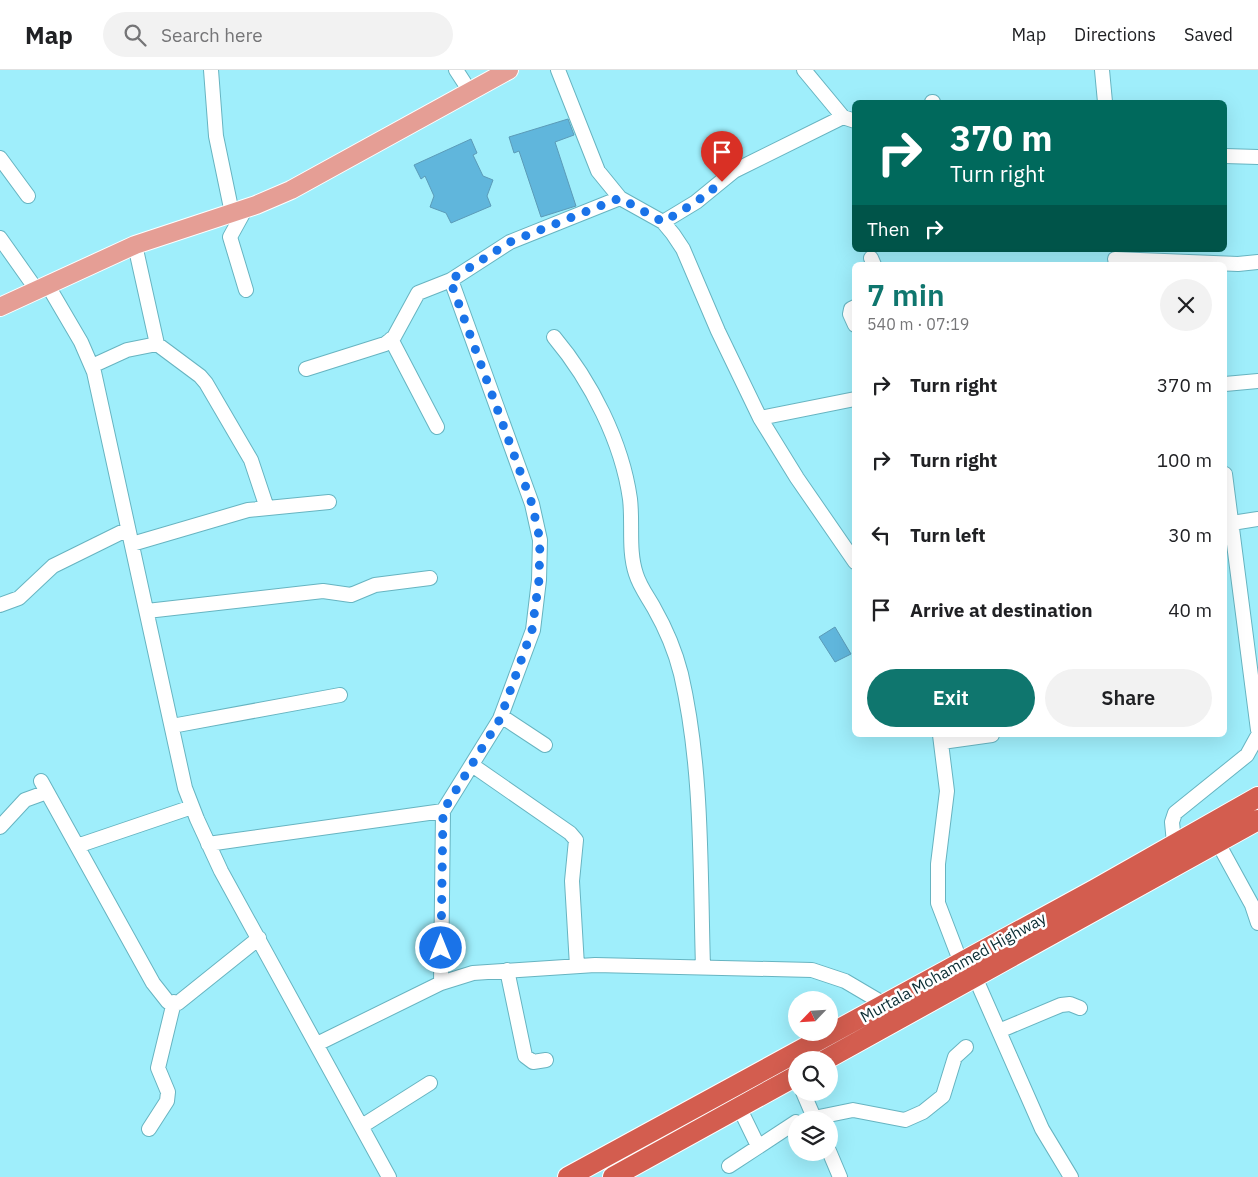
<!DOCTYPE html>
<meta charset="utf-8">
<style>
:root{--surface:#fff;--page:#f2f2f2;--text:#202124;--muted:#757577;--line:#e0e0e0;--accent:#0f766e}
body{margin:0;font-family:"IBM Plex Sans",sans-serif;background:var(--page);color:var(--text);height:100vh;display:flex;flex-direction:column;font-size:19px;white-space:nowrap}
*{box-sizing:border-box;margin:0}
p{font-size:16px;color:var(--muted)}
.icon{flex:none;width:28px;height:28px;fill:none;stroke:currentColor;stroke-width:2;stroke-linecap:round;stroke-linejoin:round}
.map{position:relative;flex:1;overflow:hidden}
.panel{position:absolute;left:852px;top:192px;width:375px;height:475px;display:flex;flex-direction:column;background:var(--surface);border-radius:8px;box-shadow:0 5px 20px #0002}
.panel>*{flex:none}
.top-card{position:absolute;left:852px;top:30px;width:375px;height:152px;border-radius:8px;box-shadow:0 5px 20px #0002;background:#00695c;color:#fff;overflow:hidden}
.needle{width:32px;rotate:245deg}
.controls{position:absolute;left:788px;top:921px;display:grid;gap:10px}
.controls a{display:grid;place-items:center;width:50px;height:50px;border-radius:50%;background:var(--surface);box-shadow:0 5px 20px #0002;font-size:25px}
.pin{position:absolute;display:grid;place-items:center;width:42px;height:42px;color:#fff;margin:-51px -21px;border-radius:50% 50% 50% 0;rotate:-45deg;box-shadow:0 0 5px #0007}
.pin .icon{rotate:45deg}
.me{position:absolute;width:55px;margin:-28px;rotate:0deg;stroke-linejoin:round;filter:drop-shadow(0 0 4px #0008)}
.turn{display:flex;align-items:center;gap:18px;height:105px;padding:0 15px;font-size:22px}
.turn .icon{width:65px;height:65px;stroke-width:2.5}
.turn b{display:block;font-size:35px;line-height:42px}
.then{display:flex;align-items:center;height:48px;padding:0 15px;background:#0003;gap:10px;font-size:19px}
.round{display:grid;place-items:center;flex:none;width:52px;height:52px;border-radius:26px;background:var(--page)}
.summary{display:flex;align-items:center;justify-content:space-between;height:85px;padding:0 15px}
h1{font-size:30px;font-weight:600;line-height:38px;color:var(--accent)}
.button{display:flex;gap:10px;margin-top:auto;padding:10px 15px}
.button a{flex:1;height:58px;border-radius:30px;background:var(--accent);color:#fff;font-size:20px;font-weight:600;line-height:58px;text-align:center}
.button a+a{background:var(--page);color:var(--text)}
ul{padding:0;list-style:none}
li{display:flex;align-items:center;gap:15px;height:75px;padding:0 15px}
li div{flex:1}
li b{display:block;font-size:19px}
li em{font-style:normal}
header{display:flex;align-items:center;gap:30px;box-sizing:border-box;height:70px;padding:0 25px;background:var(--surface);border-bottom:1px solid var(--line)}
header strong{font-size:24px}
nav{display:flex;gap:28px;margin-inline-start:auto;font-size:18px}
.search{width:350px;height:45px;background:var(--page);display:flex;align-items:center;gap:12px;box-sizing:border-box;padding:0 18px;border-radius:28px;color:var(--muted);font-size:19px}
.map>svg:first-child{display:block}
.building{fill:#60b6dc;stroke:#5b9bb8}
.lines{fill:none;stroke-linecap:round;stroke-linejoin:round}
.minor-casing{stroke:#67b4c1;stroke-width:16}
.major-casing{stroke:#fff;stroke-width:20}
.highway-casing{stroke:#fff;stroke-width:22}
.minor{stroke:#fff;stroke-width:14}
.major{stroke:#e59e95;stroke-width:18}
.highway{stroke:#d35d4f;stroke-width:20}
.route{stroke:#1a73e8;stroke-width:9;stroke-dasharray:0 16.2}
.labels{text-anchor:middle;stroke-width:5;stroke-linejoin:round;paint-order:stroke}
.street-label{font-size:16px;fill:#0a2c32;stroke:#fff}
</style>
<header>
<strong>Map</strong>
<div class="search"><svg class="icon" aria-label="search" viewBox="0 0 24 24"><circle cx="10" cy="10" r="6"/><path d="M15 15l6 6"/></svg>Search here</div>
<nav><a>Map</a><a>Directions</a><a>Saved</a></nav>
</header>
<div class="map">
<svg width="1258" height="1107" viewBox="0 0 1258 1107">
<rect width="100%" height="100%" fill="#9feefb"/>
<!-- building -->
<path class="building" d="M568,49L574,65L555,72L576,136L541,147L519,81L514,83L509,67Z
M471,69L477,83L473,85L483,106L493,110L487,126L491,136L451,153L446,143L430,137L434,126L425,106L421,109L414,95Z
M835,557L851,584L835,592L819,567Z"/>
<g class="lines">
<!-- minor casing -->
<g class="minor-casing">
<path id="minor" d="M211,0L216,66L232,143
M456,0L469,20
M558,0L598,101L620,128L663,152L673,164L683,179L718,261L760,348L797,408L855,492
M804,0L843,47L855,51
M1102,0L1105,32
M932,32H933
M1225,86L1258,87
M0,88L28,126
M663,152L696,132L734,101L843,47
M0,168L36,219
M135,175L157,274
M871,188L874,195
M1115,189L1238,194L1258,192
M47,214L81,272L94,302L185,718L197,749L221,801L389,1107
M246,220L230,167L246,138
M855,237L851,239L850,244L855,255
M554,267C591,311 622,372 630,429C633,454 628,480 636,504C640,517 648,527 654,538C666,559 675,580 681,604C703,699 700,800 703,897
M391,269L437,357
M92,296L127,280L157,274L200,306L206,313L251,390L267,438
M306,299L385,274L394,267L418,223L451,210L510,172L620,128
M1225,314L1258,311
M760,348L855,329
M1225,404L1258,660
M1232,453L1258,449
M132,474L248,440L329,432
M0,535L19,528L53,496L128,459
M147,541L323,521L351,525L375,515L430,508
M501,646L545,675
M172,656L340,625
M940,665L947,721L938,794V833L961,893
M942,672L992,665
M472,695L570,763L576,770L572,811L577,896
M41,711L153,913L168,932L178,933L259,868
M0,757L25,730L47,722
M1174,773L1172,752L1175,743L1247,685L1258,665
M1218,773L1252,835L1258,853
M208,774L443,741
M77,776L192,737
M507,900L525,986L533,992L546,990
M975,907L1042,1059L1071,1107
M441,913L443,741L500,649L533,560L539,510L540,470L532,434L451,210
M999,961L1061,935L1070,934L1080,938
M317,974L441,913L473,903L595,895L812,900L845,911L884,934
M803,1022L815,1050
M739,1037L758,1076
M814,1048L853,1040L905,1050L923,1042L943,1026L955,987L966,977
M362,1056L430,1013
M149,1059L167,1031L168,1022L158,998L174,932
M829,1081L840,1107
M729,1096L796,1052"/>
</g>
<!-- major casing -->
<g class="major-casing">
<path id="major" d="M0,237L135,175L256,135L291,120L509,0"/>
</g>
<!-- highway casing -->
<g class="highway-casing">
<path id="highway" d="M825,990L1258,750
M568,1107L1094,820L1258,727
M613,1107L796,1006"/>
</g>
<!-- minor -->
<use href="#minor" class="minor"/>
<!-- major -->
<use href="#major" class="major"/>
<!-- highway -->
<use href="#highway" class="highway"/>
</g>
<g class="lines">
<!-- route -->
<path class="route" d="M441,878L443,741L500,649L532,560L539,510L540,470L532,434L450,210L510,172L620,128L663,152L696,132L722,112"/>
</g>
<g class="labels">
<!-- street labels -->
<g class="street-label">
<text transform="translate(953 897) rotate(-29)" y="6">Murtala Mohammed Highway</text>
</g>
</g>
</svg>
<div class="controls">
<a><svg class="needle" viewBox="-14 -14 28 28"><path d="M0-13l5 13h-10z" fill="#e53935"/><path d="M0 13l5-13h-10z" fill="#757577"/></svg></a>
<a><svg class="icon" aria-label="search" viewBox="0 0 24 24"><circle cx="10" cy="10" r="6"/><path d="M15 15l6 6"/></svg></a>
<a><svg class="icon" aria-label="layers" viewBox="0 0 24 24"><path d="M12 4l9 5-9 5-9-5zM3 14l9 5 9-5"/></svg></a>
</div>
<div class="pin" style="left:722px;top:112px;background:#d93025"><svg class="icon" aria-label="arrive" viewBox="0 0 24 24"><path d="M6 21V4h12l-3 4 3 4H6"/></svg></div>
<svg class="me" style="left:441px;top:878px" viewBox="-20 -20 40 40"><circle r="17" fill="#1a73e8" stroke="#fff" stroke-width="3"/><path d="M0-11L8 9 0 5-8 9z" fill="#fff"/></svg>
<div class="top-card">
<div class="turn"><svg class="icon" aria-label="right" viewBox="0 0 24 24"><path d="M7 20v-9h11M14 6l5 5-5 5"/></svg><div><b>370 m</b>Turn right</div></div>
<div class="then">Then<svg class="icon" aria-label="right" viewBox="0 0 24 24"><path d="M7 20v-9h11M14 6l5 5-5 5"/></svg></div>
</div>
<section class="panel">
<div class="summary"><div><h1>7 min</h1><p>540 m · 07:19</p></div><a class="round"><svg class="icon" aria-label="close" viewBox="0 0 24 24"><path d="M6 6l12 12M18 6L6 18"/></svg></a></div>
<ul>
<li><svg class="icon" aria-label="right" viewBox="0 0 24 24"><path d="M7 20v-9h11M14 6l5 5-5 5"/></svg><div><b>Turn right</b></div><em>370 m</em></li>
<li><svg class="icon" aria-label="right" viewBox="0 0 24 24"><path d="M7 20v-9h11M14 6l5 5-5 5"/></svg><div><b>Turn right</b></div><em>100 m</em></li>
<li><svg class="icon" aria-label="left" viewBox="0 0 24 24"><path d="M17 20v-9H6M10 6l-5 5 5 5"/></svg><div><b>Turn left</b></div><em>30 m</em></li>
<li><svg class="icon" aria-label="arrive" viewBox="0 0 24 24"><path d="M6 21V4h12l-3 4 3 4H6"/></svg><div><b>Arrive at destination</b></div><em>40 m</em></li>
</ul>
<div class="button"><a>Exit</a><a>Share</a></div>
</section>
</div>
